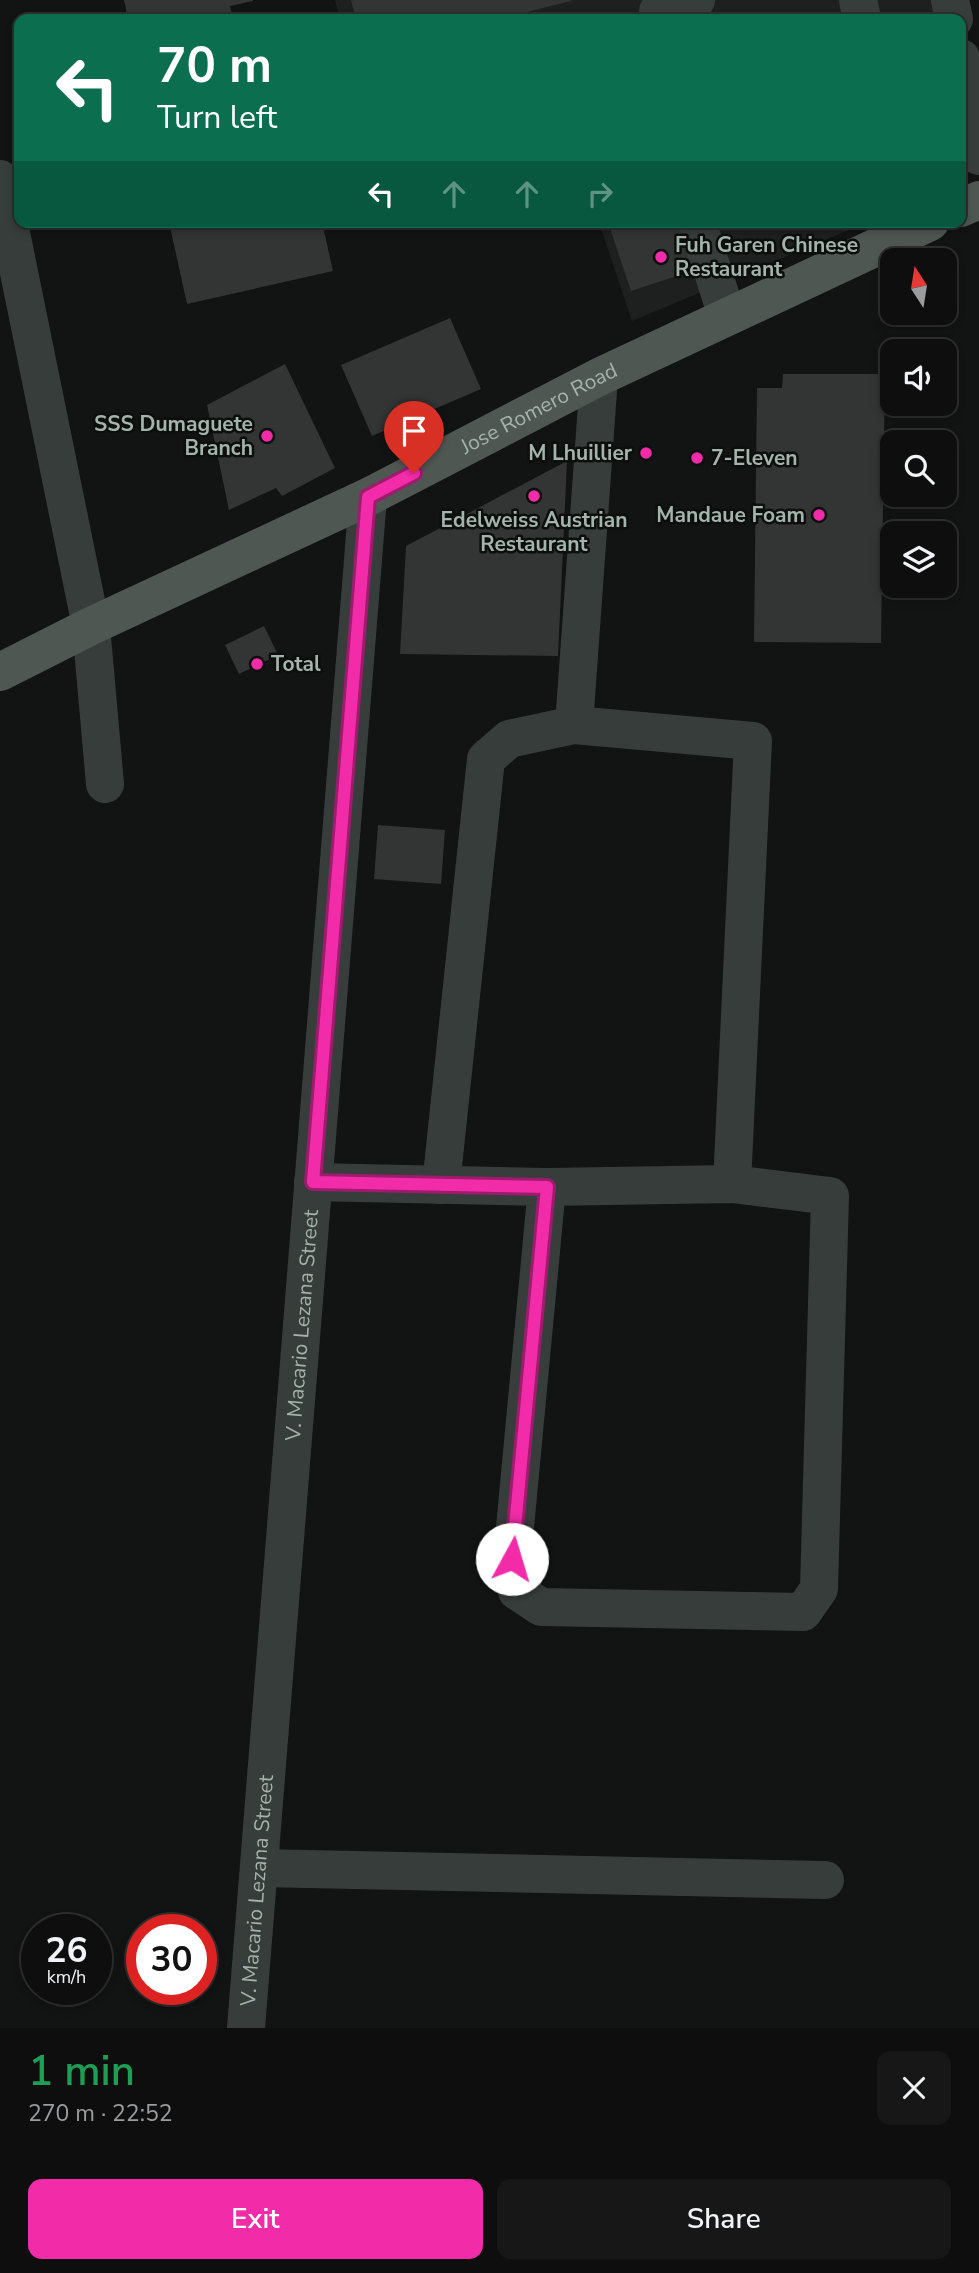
<!DOCTYPE html>
<meta charset="utf-8">
<style>
:root{--surface:#0e0e0e;--page:#171717;--text:#f1f3f6;--muted:#9b9c9e;--line:#2e2e2e;--accent:#f22ba8}
body{margin:0;font-family:"Nunito Sans",sans-serif;background:var(--page);color:var(--text);height:100vh;display:flex;flex-direction:column;font-size:26px;white-space:nowrap}
*{box-sizing:border-box;margin:0}
p{font-size:23px;color:var(--muted)}
.icon{flex:none;width:38px;height:38px;fill:none;stroke:currentColor;stroke-width:2;stroke-linecap:round;stroke-linejoin:round}
.map{position:relative;height:2028px;overflow:hidden}
.sheet{display:flex;flex-direction:column;background:var(--surface);flex:1}
.sheet>*{flex:none}
.top-card{position:absolute;left:14px;top:14px;width:952px;height:214px;border-radius:14px;box-shadow:0 4px 10px #0003,0 0 0 2px var(--line);background:#0b6e4f;color:#fff;overflow:hidden}
.needle{width:46px;rotate:348deg}
.fabs{position:absolute;left:880px;top:248px;display:grid;gap:14px}
.fabs a{display:grid;place-items:center;width:77px;height:77px;border-radius:14px;background:var(--surface);box-shadow:0 4px 10px #0003,0 0 0 2px var(--line);font-size:35px}
.speed{position:absolute;left:21px;top:1914px;display:flex;gap:14px;font-size:35px;font-weight:700;text-align:center}
.speed>*{display:grid;place-content:center;width:91px;height:91px;border-radius:50%;background:var(--surface);box-shadow:0 4px 10px #0003,0 0 0 2px var(--line);line-height:1}
.speed small{font-size:18px;font-weight:400}
.speed .limit{border:10px solid #d22;background:#fff;color:#111}
.pin{position:absolute;display:grid;place-items:center;width:60px;height:60px;color:#fff;margin:-72px -30px;border-radius:50% 50% 50% 0;rotate:-45deg;box-shadow:0 0 7px #0007}
.pin .icon{rotate:45deg}
.me{position:absolute;width:77px;margin:-38px;rotate:6deg;stroke-linejoin:round;filter:drop-shadow(0 0 5px #0008)}
.turn{display:flex;align-items:center;gap:24px;height:147px;padding:0 28px;font-size:32px}
.turn .icon{width:91px;height:91px;stroke-width:2.5}
.turn b{display:block;font-size:49px;line-height:60px}
.lanes{display:flex;align-items:center;height:66px;padding:0 28px;background:#0003;justify-content:center;gap:35px;direction:ltr}
.lanes .off{opacity:.35}
.round{display:grid;place-items:center;flex:none;width:74px;height:74px;border-radius:14px;background:var(--page)}
.head{display:flex;align-items:center;justify-content:space-between;height:119px;padding:0 28px}
h1{font-size:42px;font-weight:600;line-height:52px;color:#1e9e55}
.primary-button{display:flex;gap:14px;margin-top:auto;padding:14px 28px}
.primary-button a{flex:1;height:80px;border-radius:14px;background:var(--accent);color:#fff;font-size:28px;font-weight:600;line-height:80px;text-align:center}
.primary-button a+a{background:var(--page);color:var(--text)}
.map>svg:first-child{display:block}
.built{fill:#1e201f}
.building{fill:#323533}
.lines{fill:none;stroke-linecap:round;stroke-linejoin:round}
.minor{stroke:#373d3b;stroke-width:38}
.major{stroke:#4f5753;stroke-width:38}
.route-casing{stroke:#9d1c6d;stroke-width:18}
.route{stroke:#f22ba8;stroke-width:12}
.poi-dot{fill:#f22ba8;stroke:#0d0e0e;stroke-width:2.5}
.labels{text-anchor:middle;stroke-width:5;stroke-linejoin:round;paint-order:stroke}
.poi-label{font-size:21px;font-weight:bold;fill:#a3b4aa;stroke:#0d0e0e;text-anchor:start}
.street-label{font-size:21px;fill:#a3b4aa;stroke:#0d0e0e}
</style>
<div class="map">
<svg width="979" height="2028" viewBox="0 0 979 2028">
<rect width="100%" height="100%" fill="#121313"/>
<!-- built -->
<path class="built" d="M335,0H932L936,19H340Z
M599,222H868L632,321Z"/>
<!-- building -->
<path class="building" d="M124,0H253V1L230,6L233,19H128Z
M351,0H571V1L499,19H356Z
M169,222H322L333,271L187,304Z
M608,222H679L695,270L631,291Z
M450,318L481,389L372,436L341,365Z
M285,364L335,468L282,496L276,488L229,510L207,405Z
M783,374H885L881,643L754,642L757,388H782Z
M567,461L558,656L400,654L406,546Z
M264,626L278,655L239,674L225,645Z
M378,825L445,830L441,884L374,879Z"/>
<g class="lines">
<!-- minor -->
<g class="minor">
<path d="M858,0L862,19"/>
<path d="M950,0L954,19"/>
<path d="M659,19L658,11L696,0"/>
<path d="M961,58L979,156"/>
<path d="M0,179L91,626L105,784"/>
<path d="M697,222L727,316"/>
<path d="M599,377L574,725L753,741L732,1184"/>
<path d="M313,1182L547,1187L732,1184L830,1196L819,1589L803,1612L541,1607L517,1591L512,1559L547,1187"/>
<path d="M441,1185L486,759L509,739L574,725"/>
<path d="M259,1868L825,1880"/>
<path id="s1" d="M246,2028L368,497"/>
</g>
<!-- major -->
<g class="major">
<path d="M961,208L979,200"/>
<path id="s2" d="M0,672L91,626L368,497L599,377L930,222"/>
</g>
</g>
<g class="lines">
<!-- route casing -->
<g class="route-casing">
<path id="route" d="M414,473L368,497L313,1182L547,1187L512,1559"/>
</g>
<!-- route -->
<use href="#route" class="route"/>
</g>
<!-- markers -->
<g class="poi-dot">
<circle cx="661" cy="257" r="7"/>
<circle cx="267" cy="436" r="7"/>
<circle cx="646" cy="453" r="7"/>
<circle cx="697" cy="458" r="7"/>
<circle cx="534" cy="496" r="7"/>
<circle cx="819" cy="515" r="7"/>
<circle cx="257" cy="664" r="7"/>
</g>
<g class="labels">
<!-- poi labels -->
<g class="poi-label">
<text x="675" y="252">Fuh Garen Chinese<tspan x="675" dy="24">Restaurant</tspan></text>
<text x="253" y="431" text-anchor="end">SSS Dumaguete<tspan x="253" dy="24">Branch</tspan></text>
<text x="632" y="460" text-anchor="end">M Lhuillier</text>
<text x="711" y="465">7-Eleven</text>
<text x="805" y="522" text-anchor="end">Mandaue Foam</text>
<text x="534" y="527" text-anchor="middle">Edelweiss Austrian<tspan x="534" dy="24">Restaurant</tspan></text>
<text x="271" y="671">Total</text>
</g>
<!-- street labels -->
<g class="street-label">
<text dy="7" stroke="none"><textPath href="#s2" startOffset="600">Jose Romero Road</textPath></text>
<text dy="7" stroke="none"><textPath href="#s1" startOffset="705">V. Macario Lezana Street</textPath></text>
<text dy="7" stroke="none"><textPath href="#s1" startOffset="138">V. Macario Lezana Street</textPath></text>
</g>
</g>
</svg>
<div class="fabs">
<a><svg class="needle" viewBox="-14 -14 28 28"><path d="M0-13l5 13h-10z" fill="#e53935"/><path d="M0 13l5-13h-10z" fill="#9b9c9e"/></svg></a>
<a><svg class="icon" aria-label="sound" viewBox="0 0 24 24"><path d="M4 9h4l5-4v14l-5-4H4zM17 9q2 3 0 6"/></svg></a>
<a><svg class="icon" aria-label="search" viewBox="0 0 24 24"><circle cx="10" cy="10" r="6"/><path d="M15 15l6 6"/></svg></a>
<a><svg class="icon" aria-label="layers" viewBox="0 0 24 24"><path d="M12 4l9 5-9 5-9-5zM3 14l9 5 9-5"/></svg></a>
</div>
<div class="speed"><div>26<small>km/h</small></div><div class="limit">30</div></div>
<div class="pin" style="left:414px;top:473px;background:#d93025"><svg class="icon" aria-label="arrive" viewBox="0 0 24 24"><path d="M6 21V4h12l-3 4 3 4H6"/></svg></div>
<svg class="me" style="left:512px;top:1559px" viewBox="-20 -20 40 40"><circle r="19" fill="#fff"/><path d="M0-13L10 11 0 6-10 11z" fill="#f22ba8"/></svg>
<div class="top-card">
<div class="turn"><svg class="icon" aria-label="left" viewBox="0 0 24 24"><path d="M17 20v-9H6M10 6l-5 5 5 5"/></svg><div><b>70 m</b>Turn left</div></div>
<div class="lanes"><svg class="icon" aria-label="left" viewBox="0 0 24 24"><path d="M17 20v-9H6M10 6l-5 5 5 5"/></svg><svg class="icon off" aria-label="ahead" viewBox="0 0 24 24"><path d="M12 20V5M6 11l6-6 6 6"/></svg><svg class="icon off" aria-label="ahead" viewBox="0 0 24 24"><path d="M12 20V5M6 11l6-6 6 6"/></svg><svg class="icon off" aria-label="right" viewBox="0 0 24 24"><path d="M7 20v-9h11M14 6l5 5-5 5"/></svg></div>
</div>
</div>
<section class="sheet">
<div class="head"><div><h1>1 min</h1><p>270 m · 22:52</p></div><a class="round"><svg class="icon" aria-label="close" viewBox="0 0 24 24"><path d="M6 6l12 12M18 6L6 18"/></svg></a></div>
<div class="primary-button"><a>Exit</a><a>Share</a></div>
</section>
